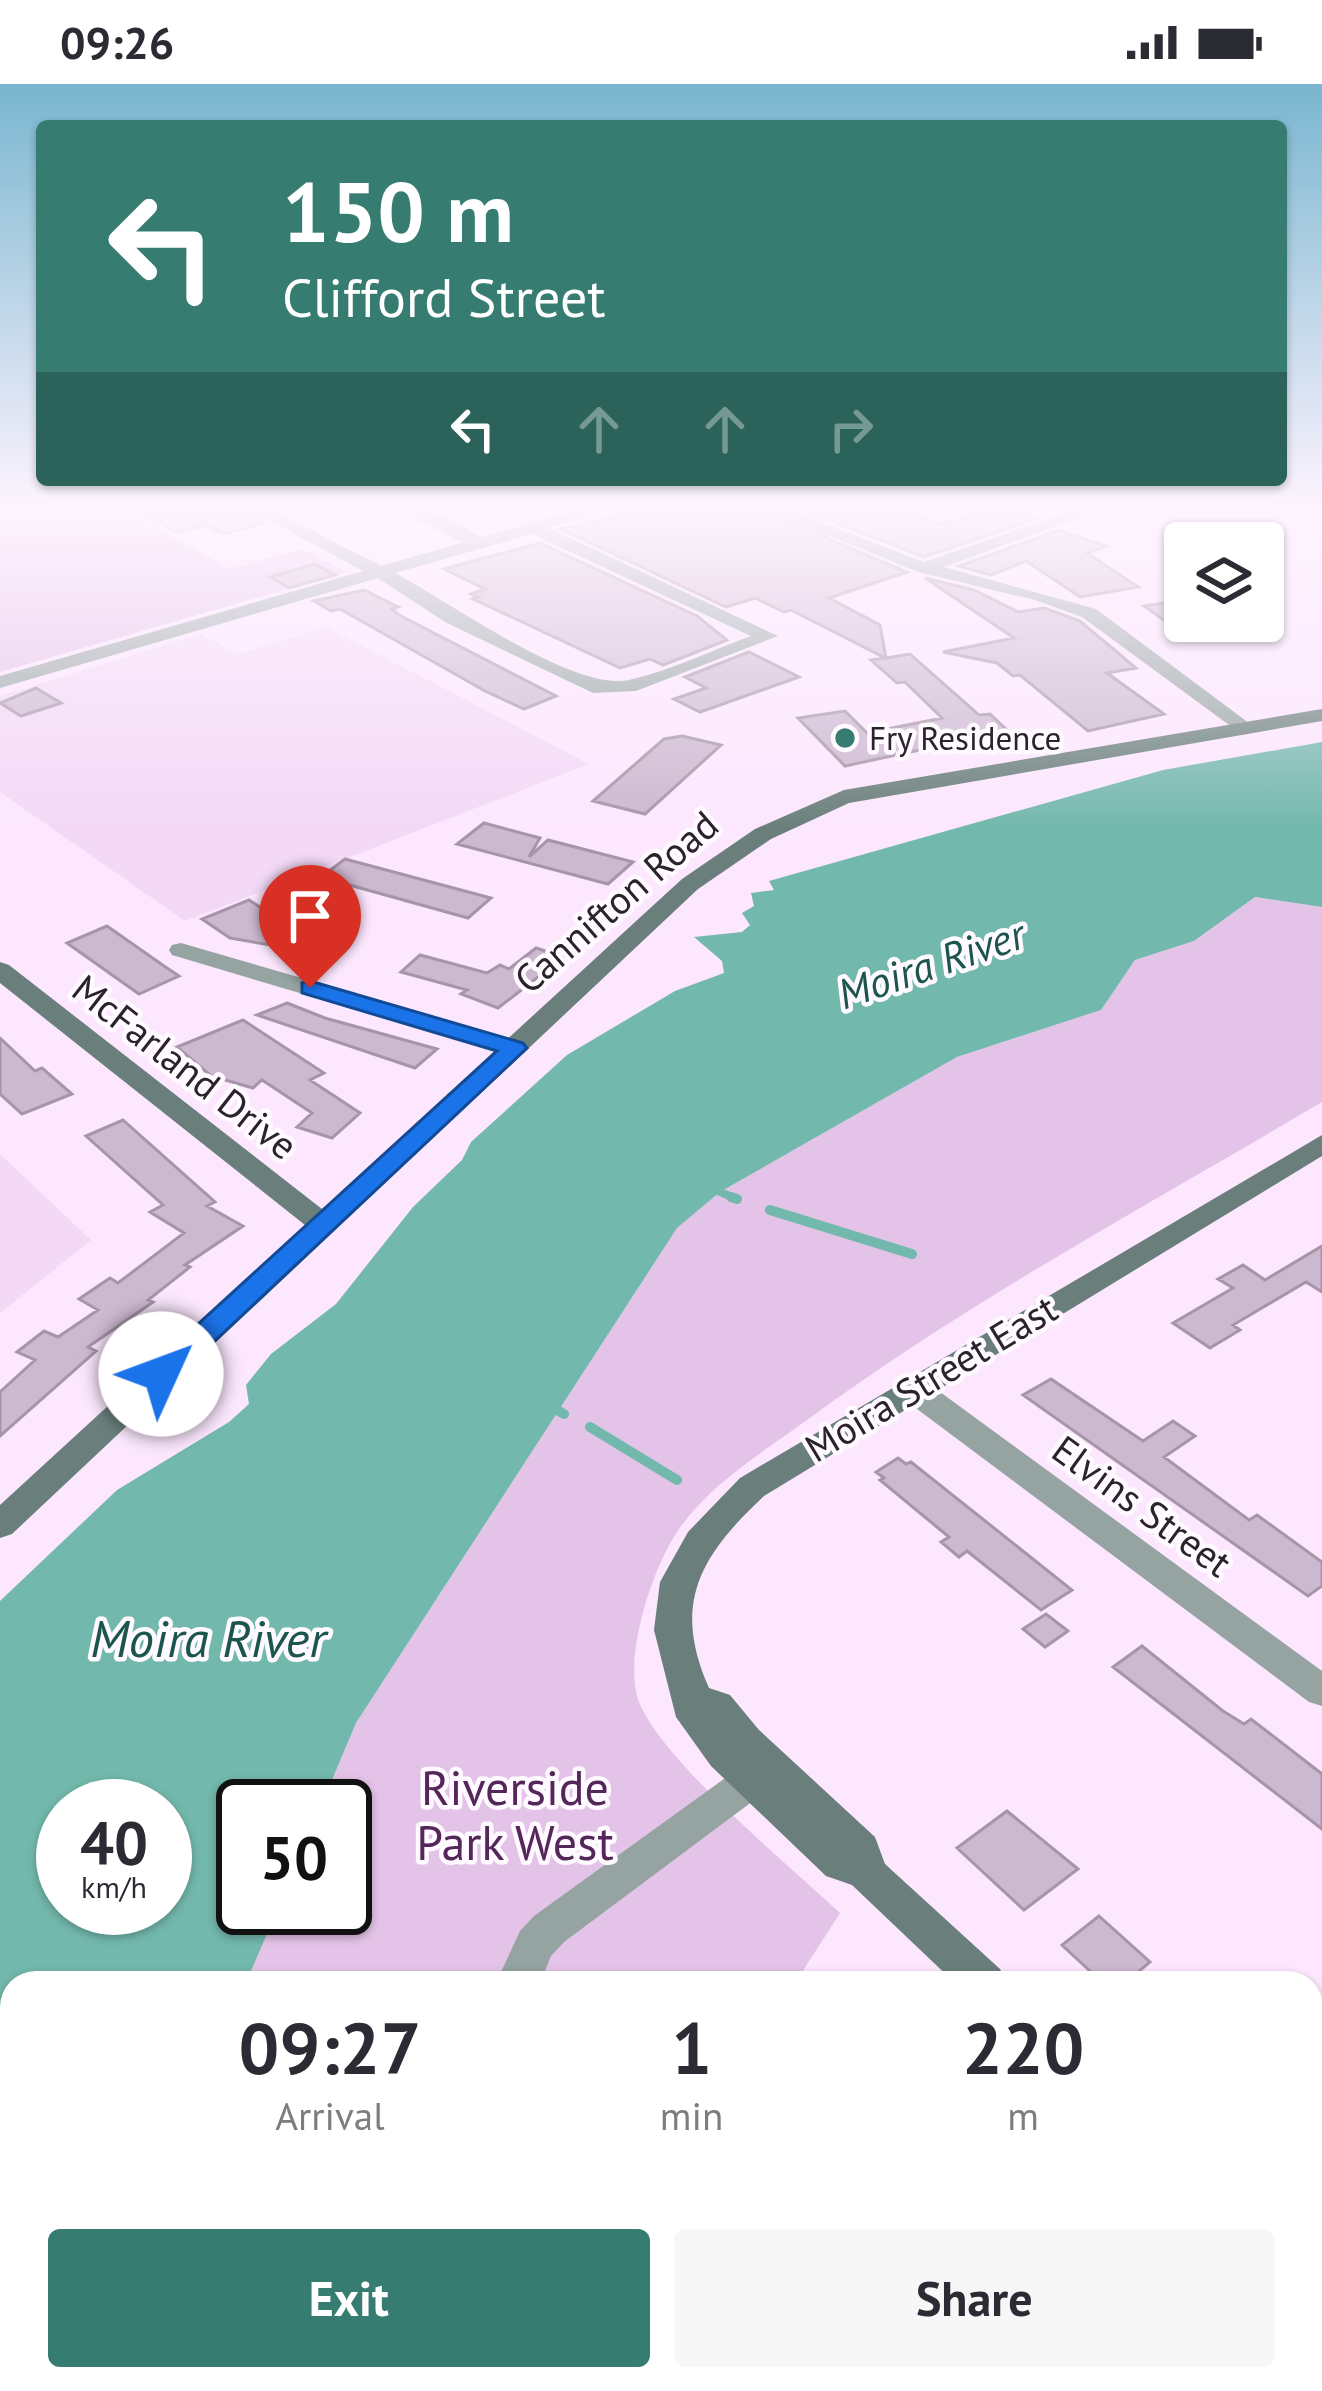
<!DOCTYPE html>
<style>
:root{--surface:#fff;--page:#f7f7f7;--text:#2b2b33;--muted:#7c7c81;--accent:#367c71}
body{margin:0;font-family:"PT Sans",sans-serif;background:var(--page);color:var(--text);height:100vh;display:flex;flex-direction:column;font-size:45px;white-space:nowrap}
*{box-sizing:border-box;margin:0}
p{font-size:39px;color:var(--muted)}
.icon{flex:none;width:66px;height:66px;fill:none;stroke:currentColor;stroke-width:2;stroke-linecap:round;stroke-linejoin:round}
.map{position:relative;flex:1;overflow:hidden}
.sheet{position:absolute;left:0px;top:1887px;width:1323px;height:420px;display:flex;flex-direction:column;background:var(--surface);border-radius:36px 36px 0 0;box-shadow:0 3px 9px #0004}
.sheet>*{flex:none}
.banner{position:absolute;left:36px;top:36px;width:1251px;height:366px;border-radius:12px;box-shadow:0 3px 9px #0004;background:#367c71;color:#fff;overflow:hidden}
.controls{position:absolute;left:1164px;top:438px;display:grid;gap:24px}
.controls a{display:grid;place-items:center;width:120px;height:120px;border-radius:12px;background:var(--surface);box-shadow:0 3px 9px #0004;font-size:60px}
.speed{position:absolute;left:36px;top:1695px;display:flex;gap:24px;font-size:60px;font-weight:700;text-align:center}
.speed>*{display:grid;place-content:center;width:156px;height:156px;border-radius:50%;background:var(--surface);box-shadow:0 3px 9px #0004;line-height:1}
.speed small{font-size:30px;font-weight:400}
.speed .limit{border:6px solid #111;border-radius:18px;background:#fff;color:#111}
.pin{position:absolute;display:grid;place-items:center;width:102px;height:102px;color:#fff;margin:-123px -51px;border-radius:50% 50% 50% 0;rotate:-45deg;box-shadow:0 0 12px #0007}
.pin .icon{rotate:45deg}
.me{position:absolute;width:132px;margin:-66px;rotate:47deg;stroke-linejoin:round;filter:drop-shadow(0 0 9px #0008)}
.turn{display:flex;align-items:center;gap:42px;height:252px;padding:0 48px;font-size:54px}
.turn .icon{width:156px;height:156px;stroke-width:2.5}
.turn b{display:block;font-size:84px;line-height:102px}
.lanes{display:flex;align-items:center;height:114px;padding:0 48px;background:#0003;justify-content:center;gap:60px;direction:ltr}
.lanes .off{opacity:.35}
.eta{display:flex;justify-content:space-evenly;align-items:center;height:204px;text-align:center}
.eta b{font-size:72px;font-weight:700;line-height:84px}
.button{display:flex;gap:24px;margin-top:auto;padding:24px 48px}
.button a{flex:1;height:138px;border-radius:12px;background:var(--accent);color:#fff;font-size:48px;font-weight:700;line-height:138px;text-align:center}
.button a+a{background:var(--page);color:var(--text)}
.status{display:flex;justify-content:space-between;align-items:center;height:84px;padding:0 60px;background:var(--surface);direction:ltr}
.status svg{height:33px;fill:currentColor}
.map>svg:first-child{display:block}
.built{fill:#f3d9f6}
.green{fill:#e4c3e8}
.water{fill:#73b8ac;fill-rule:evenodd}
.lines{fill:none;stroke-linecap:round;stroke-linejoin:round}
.stream-far1{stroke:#73b8ac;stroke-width:8}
.stream{stroke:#73b8ac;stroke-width:10}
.building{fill:#ccb8cf;stroke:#a794a9;stroke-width:3}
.street{fill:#95a4a1;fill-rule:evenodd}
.secondary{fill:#6a7f7b;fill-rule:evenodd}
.route{fill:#1a73e8;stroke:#114b97;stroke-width:3}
.poi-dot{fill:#367c71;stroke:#fffaff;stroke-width:4.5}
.labels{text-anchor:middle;stroke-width:9;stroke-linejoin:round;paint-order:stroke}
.far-poi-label{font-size:33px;fill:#2b232c;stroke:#fffaff;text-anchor:start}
.street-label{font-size:39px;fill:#2b232c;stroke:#fffaff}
.water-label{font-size:42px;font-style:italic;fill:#1b554d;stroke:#fffaff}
.near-park-label{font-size:48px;fill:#54265a;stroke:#fffaff}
.near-water-label{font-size:51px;font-style:italic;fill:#1b554d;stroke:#fffaff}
</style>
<div class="status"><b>09:26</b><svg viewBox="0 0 49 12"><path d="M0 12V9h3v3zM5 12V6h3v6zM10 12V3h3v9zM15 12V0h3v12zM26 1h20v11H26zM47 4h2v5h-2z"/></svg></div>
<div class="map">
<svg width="1322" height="2307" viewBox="0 0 1322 2307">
<rect width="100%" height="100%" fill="#fce7fe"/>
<!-- built -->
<path class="built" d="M326,543L589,680L185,837L0,708V612L201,550L238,570Z
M0,1070L91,1156L0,1229Z"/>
<!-- green -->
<path class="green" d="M0,422H116L230,485L302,465L346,488L0,588Z
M1255,813L1322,823V1018C1150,1120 972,1215 811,1333C765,1367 712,1398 679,1445C653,1482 622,1574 639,1618C663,1678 789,1781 840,1829L795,1899H246L278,1824H345V1722H321L356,1639L677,1144L720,1108L957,973L1101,926L1135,876L1194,857Z
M65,2295H546L538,2307H59Z"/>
<!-- water -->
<path class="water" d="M1322,658V823L1255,813L1194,857L1135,876L1101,926L957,973L720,1108L677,1144L356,1639L321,1722H243V1824H278L246,1899H12V2295H65L59,2307H0V1517L117,1406L229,1338L249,1320L246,1301L271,1270L336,1220L413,1123L462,1076L471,1058L567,971L675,907L724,889L722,877L694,853L742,848L750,841L742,829L754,822L751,809L774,806L769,797L1163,686ZM63,1722H165V1824H63Z"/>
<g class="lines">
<!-- stream-far1 -->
<path class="stream-far1" d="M720,1108L737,1115"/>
<!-- stream -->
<path class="stream" d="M731,1113L737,1115
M770,1126L912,1170
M557,1326L564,1330
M590,1343L677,1396"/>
</g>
<!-- building -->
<path class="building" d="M165,422H239L264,439L224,450L205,441L177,449L144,429L168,424Z
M662,422L686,428L709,422H751L907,488L829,514L880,541L886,574L910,570L979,631L990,630L1021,659L985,652L845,682L798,634L845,627L867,649L942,634L905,598L897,599L871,576L885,574L791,526L784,528L755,514L726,523L561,445Z
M792,422H887L940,440L999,425H1014L1035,435L924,473Z
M1059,446L1106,462L1087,469L1138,503L1080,513L1026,477L991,491L959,482Z
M540,459L697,532L727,556L663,581L650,575L620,584L473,515L479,513L471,510L485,505L444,485Z
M315,480L335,491L289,504L270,493Z
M925,494L974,506L1018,528L1044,524L1080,537L1136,584L1107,589L1164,630L1088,647L1020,591L1013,592L997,579L943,568L1014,554Z
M364,506L398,523L392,525L399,531L556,612L524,625L485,607L340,525L331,527L314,517Z
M1185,516V551L1144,522Z
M749,568L799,593L700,628L674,615L706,604L685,593Z
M36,604L61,619L21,632L0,619Z
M682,652L721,661L645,730L593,717L664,655Z
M484,739L540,754L529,773L548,756L633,778L608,800L457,760Z
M345,775L491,814L468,834L321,793Z
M249,816L294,845L276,862L230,854L202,835Z
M107,842L164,882L179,892L139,910L67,859Z
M536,864L564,873L498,924L461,910L467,906L401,888L420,871L487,889L500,881L509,885Z
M287,919L325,934L437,965L415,984L257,931Z
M243,936L324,989L310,996L360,1029L332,1054L297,1043L312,1029L262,996L253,1004L211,992L177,963Z
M0,954L35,987L42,984L72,1010L22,1030L0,1010Z
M123,1036L215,1118L207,1122L243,1142L185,1181L190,1183L148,1216L153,1218L88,1263L96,1267L0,1352V1308L35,1276L17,1268L44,1247L58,1253L98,1226L79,1215L110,1194L118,1199L184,1149L150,1128L163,1121L86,1052Z
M1322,1162V1208L1306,1198L1233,1241L1240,1246L1210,1264L1173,1239L1233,1204L1218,1195L1243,1181L1265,1196Z
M1051,1295L1143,1357L1173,1337L1195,1352L1164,1373L1249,1436L1257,1431L1322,1478V1502L1308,1512L1023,1311Z
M898,1374L906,1380L911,1378L1072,1506L1041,1526L967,1467L959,1473L941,1458L949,1453L880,1396L884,1394L876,1388Z
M1046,1530L1068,1547L1045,1563L1023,1545Z
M1142,1562L1223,1627L1244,1640L1251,1635L1322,1690V1745L1113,1583Z
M1007,1727L1078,1785L1024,1826L957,1764Z
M1099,1832L1150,1878L1125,1899H1103L1062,1861Z"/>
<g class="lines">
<!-- street -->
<path class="street" d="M243,422H264L381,482L464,458L414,435L406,422H423L482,453L589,422H616L549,444L778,552L636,607L593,609L445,538L378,494L0,604V592L363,487ZM532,450L751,552C712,566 670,587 629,596C573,608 447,516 395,489Z
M755,422H779L924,478L1086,422H1111L944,483L1096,525L1257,645L1240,649L1082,533L1035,516L918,488Z
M181,859L523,958L527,964L514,972L505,970L172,871L169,866L172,861Z
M913,1294L925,1297L1322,1587V1622L1309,1618L901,1313L897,1305L901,1297Z
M767,1669L781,1674L787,1685L781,1696L564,1858L551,1872L540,1899H496L520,1847L534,1832L753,1674Z
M1322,2230V2287L1311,2292V2235Z
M304,2295H356L351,2307H299Z
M1253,2295H1310L1305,2307H1248Z"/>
<!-- secondary -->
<path class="secondary" d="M1322,625V637L849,719L771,755L698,805L12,1450L0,1454V1421L305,1141L0,899V878L9,881L322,1125L682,795L755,745L844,706Z
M1322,1051V1072L764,1412C701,1471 671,1519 709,1604L730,1611L759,1646L875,1753L885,1780L1000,1885L1007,1899H955L852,1801L826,1792L711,1682L676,1633L654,1546L660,1498L688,1448L740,1394Z
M1311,2178L1322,2182V2236L1311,2232Z"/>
</g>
<!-- sky -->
<linearGradient id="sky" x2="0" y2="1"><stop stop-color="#79b6d0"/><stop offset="0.57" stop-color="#fef4ff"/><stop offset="1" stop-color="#fef4ff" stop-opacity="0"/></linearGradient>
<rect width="1322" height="745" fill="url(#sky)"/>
<!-- route -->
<path class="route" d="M310,897L523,959L527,964L172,1297H151L147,1290L151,1283L497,967L302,909V899Z"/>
<!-- markers -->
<circle class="poi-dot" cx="845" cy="654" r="12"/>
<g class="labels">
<!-- far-poi labels -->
<g class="far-poi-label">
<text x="869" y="666">Fry Residence</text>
</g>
<!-- street labels -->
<g class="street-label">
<text transform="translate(616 818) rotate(-41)" y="14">Cannifton Road</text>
<text transform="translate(185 983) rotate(38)" y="14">McFarland Drive</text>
<text transform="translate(931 1294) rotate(-31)" y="14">Moira Street East</text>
<text transform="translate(1142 1422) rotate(36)" y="14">Elvins Street</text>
</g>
<!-- water labels -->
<g class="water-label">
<text transform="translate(931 880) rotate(-19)" y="15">Moira River</text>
</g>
<!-- near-park labels -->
<g class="near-park-label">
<text x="515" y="1721">Riverside<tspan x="515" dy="55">Park West</tspan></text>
</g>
<!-- near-water labels -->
<g class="near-water-label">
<text x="208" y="1573">Moira River</text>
</g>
</g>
</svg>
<div class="controls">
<a><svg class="icon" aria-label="layers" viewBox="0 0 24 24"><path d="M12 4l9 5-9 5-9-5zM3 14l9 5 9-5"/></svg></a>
</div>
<div class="speed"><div>40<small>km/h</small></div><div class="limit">50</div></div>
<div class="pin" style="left:310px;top:904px;background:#d93025"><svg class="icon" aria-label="arrive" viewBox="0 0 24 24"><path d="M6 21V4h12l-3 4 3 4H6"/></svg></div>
<svg class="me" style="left:161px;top:1290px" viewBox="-20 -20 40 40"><circle r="19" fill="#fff"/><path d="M0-13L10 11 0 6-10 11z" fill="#1a73e8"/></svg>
<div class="banner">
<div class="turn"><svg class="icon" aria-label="left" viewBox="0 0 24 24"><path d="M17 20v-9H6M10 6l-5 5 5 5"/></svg><div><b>150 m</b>Clifford Street</div></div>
<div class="lanes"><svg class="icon" aria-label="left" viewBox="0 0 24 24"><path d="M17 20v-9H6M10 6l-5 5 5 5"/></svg><svg class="icon off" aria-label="ahead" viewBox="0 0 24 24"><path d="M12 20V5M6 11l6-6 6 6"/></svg><svg class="icon off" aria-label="ahead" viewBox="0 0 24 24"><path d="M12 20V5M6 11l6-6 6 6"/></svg><svg class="icon off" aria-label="right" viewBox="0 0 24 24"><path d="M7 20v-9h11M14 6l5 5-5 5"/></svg></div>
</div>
<section class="sheet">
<div class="eta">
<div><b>09:27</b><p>Arrival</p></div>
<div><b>1</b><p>min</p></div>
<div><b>220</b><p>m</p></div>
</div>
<div class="button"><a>Exit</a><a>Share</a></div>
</section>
</div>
